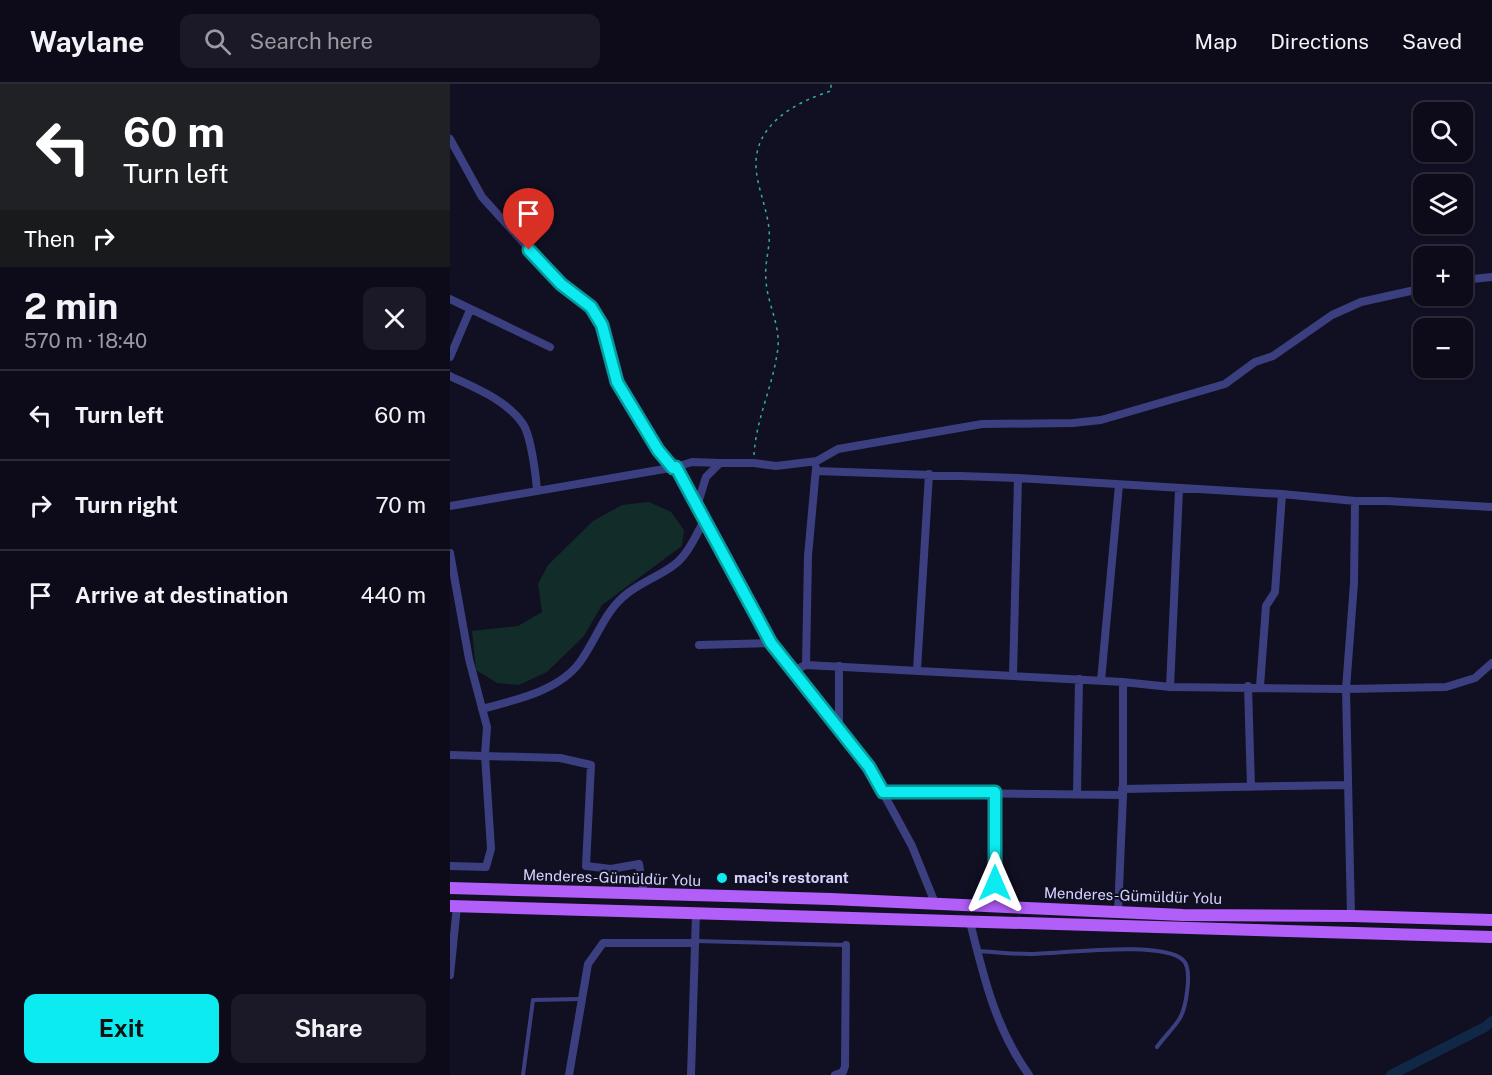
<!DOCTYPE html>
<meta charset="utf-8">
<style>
:root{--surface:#0d0b1a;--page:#1b1927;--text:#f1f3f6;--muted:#9a9ba2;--line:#2d2b39;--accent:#0bebf0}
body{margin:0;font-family:"Public Sans",sans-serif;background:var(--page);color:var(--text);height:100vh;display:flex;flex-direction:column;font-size:22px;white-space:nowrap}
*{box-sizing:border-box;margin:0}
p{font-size:20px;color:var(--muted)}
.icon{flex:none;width:33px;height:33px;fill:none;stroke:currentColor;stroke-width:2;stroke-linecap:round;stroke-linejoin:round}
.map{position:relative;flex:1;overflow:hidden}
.panel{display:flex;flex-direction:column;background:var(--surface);width:450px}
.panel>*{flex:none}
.banner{background:#202124;color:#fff;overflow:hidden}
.buttons{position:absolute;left:963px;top:18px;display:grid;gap:12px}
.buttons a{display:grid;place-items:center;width:60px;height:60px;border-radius:12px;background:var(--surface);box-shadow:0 2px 4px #0004,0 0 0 2px var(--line);font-size:30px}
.pin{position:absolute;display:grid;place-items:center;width:51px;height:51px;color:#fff;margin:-62px -26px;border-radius:50% 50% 50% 0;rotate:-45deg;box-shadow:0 0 6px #0007}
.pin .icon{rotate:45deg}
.me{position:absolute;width:66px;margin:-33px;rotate:0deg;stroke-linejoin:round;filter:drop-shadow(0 0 4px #0008)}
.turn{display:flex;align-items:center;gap:21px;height:126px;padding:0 24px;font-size:27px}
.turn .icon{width:78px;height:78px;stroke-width:2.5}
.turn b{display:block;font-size:42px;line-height:51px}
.then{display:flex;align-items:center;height:57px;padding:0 24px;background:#0003;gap:12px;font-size:22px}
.round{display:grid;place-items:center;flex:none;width:63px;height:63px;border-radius:12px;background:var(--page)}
.overview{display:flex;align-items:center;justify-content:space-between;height:102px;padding:0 24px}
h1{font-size:36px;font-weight:700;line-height:45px}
.action{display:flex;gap:12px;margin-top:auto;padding:12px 24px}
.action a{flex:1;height:69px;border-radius:12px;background:var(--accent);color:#111;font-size:24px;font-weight:700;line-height:69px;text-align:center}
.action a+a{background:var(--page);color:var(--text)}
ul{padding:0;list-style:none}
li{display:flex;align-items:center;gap:18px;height:90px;padding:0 24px;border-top:2px solid var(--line)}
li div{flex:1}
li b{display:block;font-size:22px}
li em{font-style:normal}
header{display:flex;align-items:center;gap:36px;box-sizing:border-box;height:84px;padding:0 30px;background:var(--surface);border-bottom:2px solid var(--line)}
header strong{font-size:28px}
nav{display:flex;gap:33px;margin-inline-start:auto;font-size:21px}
.search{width:420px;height:54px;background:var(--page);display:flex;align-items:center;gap:15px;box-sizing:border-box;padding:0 21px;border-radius:12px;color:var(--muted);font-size:22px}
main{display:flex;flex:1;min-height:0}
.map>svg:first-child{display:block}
.green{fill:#122c29}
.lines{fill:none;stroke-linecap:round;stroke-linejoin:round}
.canal{stroke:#102845;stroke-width:10}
.path{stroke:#34af9e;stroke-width:1.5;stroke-dasharray:3 4.5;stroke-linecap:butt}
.service{stroke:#3c3f7f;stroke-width:4}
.minor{stroke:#3c3f7f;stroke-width:8}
.primary{stroke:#b25ef8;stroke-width:12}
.route-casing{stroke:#07999c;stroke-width:15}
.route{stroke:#0bebf0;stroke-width:10}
.poi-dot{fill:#0bebf0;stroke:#110f22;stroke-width:2}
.labels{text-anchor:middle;stroke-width:4.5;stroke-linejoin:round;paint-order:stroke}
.street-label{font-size:15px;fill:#d3d2fd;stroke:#110f22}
.poi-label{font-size:15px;font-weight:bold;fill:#d3d2fd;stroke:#110f22;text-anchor:start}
</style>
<header>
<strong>Waylane</strong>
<div class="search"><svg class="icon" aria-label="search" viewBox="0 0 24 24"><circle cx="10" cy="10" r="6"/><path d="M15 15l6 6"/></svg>Search here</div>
<nav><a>Map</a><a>Directions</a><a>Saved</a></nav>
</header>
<main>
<section class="panel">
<div class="banner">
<div class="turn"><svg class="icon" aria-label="left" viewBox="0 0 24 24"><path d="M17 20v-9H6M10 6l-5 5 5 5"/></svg><div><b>60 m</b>Turn left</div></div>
<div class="then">Then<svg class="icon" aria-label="right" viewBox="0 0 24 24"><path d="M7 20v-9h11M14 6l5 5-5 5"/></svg></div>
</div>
<div class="overview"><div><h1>2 min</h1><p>570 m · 18:40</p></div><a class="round"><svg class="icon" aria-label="close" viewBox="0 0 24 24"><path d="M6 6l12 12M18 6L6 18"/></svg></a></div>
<ul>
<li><svg class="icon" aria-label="left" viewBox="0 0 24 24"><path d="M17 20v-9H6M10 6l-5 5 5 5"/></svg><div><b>Turn left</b></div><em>60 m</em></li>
<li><svg class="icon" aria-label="right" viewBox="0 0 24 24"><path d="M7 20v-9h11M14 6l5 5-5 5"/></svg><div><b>Turn right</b></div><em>70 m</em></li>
<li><svg class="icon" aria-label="arrive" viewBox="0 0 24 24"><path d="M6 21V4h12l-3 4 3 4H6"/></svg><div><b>Arrive at destination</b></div><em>440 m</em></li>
</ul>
<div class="action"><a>Exit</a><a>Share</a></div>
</section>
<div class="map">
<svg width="1042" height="991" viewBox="0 0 1042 991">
<rect width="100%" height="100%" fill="#110f22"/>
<!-- green -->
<path class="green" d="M199,418L221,428L234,446L232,462L152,521L134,552L97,588L69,601L47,599L26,586L22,547L68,542L92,528L88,500L98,481L143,437L172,421Z"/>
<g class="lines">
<!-- canal -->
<path class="canal" d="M941,991L1035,943L1042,937"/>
<!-- path -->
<path class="path" d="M304,371C306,334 324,300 328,263C330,240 317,219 316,196C314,179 321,162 319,145C317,124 307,103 306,83C304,40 346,18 381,7V0"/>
<!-- service -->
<path class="service" d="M245,857L395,861
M528,867C545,868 562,870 579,870C610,870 712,856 733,876C743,885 736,923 730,934C724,944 714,953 707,963
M73,991L83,916L131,915"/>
<!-- minor -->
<path class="minor" d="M0,55L32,113L110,199L141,223L152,241L167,298L208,366L223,384
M1012,196L1042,193
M0,215L100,263
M0,273L20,226
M0,292C25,304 57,316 73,340C81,352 86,392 87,407
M226,383L242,378L270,379
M366,387L568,394L832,410L905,417H937L1042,423
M248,419L256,393L270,379H304L326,382L367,377L388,365L532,340L623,339L651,336L775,300L805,278L823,272L882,231L911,218L974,204
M0,422L226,383L321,559L419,683L462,762L485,819
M0,469L19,575L37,643L35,671L41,765L36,783L0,782
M249,561L321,559
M356,581L358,472L366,384
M467,586L479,390
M342,587L356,581L673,598
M563,592L568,394
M651,597L669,401
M798,602L801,703
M810,602L816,522L825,508L832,410
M720,603L729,406
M32,625C65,616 109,607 130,578C146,556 153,531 173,513C189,499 208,493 224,481C238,471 247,449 255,435
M389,645V582
M0,671L110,674L141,681L136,782L161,785L189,780L194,810
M672,705L897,701
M433,708L673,711
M627,709L629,595
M544,822L545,708
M668,828L673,711V598L720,603L896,605L996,603L1025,594L1042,579
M901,832L896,605L904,499L905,417
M520,838C533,891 546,946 579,991
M0,891L7,822
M119,991L138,880L153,859H245
M241,991L246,829
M385,991L393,988L395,982L396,861"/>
<!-- primary -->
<path class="primary" d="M0,804L381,815L733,831L901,832L1042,836
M0,822L1042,853"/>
</g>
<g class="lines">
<!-- route casing -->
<g class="route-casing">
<path id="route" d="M79,166L111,200L141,223L152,241L167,298L208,366L223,384L226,383L321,559L419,683L433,708H545V799"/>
</g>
<!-- route -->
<use href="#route" class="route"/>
</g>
<!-- markers -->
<circle class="poi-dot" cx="272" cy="794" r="6"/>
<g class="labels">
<!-- street labels -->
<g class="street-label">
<text transform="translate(162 794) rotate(2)" y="5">Menderes-Gümüldür Yolu</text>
<text transform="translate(683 812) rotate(2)" y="5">Menderes-Gümüldür Yolu</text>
</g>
<!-- poi labels -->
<g class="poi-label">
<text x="284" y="799">maci's restorant</text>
</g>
</g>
</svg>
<div class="buttons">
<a><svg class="icon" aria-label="search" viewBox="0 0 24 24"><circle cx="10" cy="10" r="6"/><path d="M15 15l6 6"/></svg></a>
<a><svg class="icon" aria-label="layers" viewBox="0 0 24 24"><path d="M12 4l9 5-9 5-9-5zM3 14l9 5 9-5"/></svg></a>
<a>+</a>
<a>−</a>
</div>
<div class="pin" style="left:79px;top:166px;background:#d93025"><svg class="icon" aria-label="arrive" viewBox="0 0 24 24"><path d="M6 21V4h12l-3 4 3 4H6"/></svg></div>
<svg class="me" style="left:545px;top:799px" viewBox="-20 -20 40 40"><path d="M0-17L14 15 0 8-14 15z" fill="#0bebf0" stroke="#fff" stroke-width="4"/></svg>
</div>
</main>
